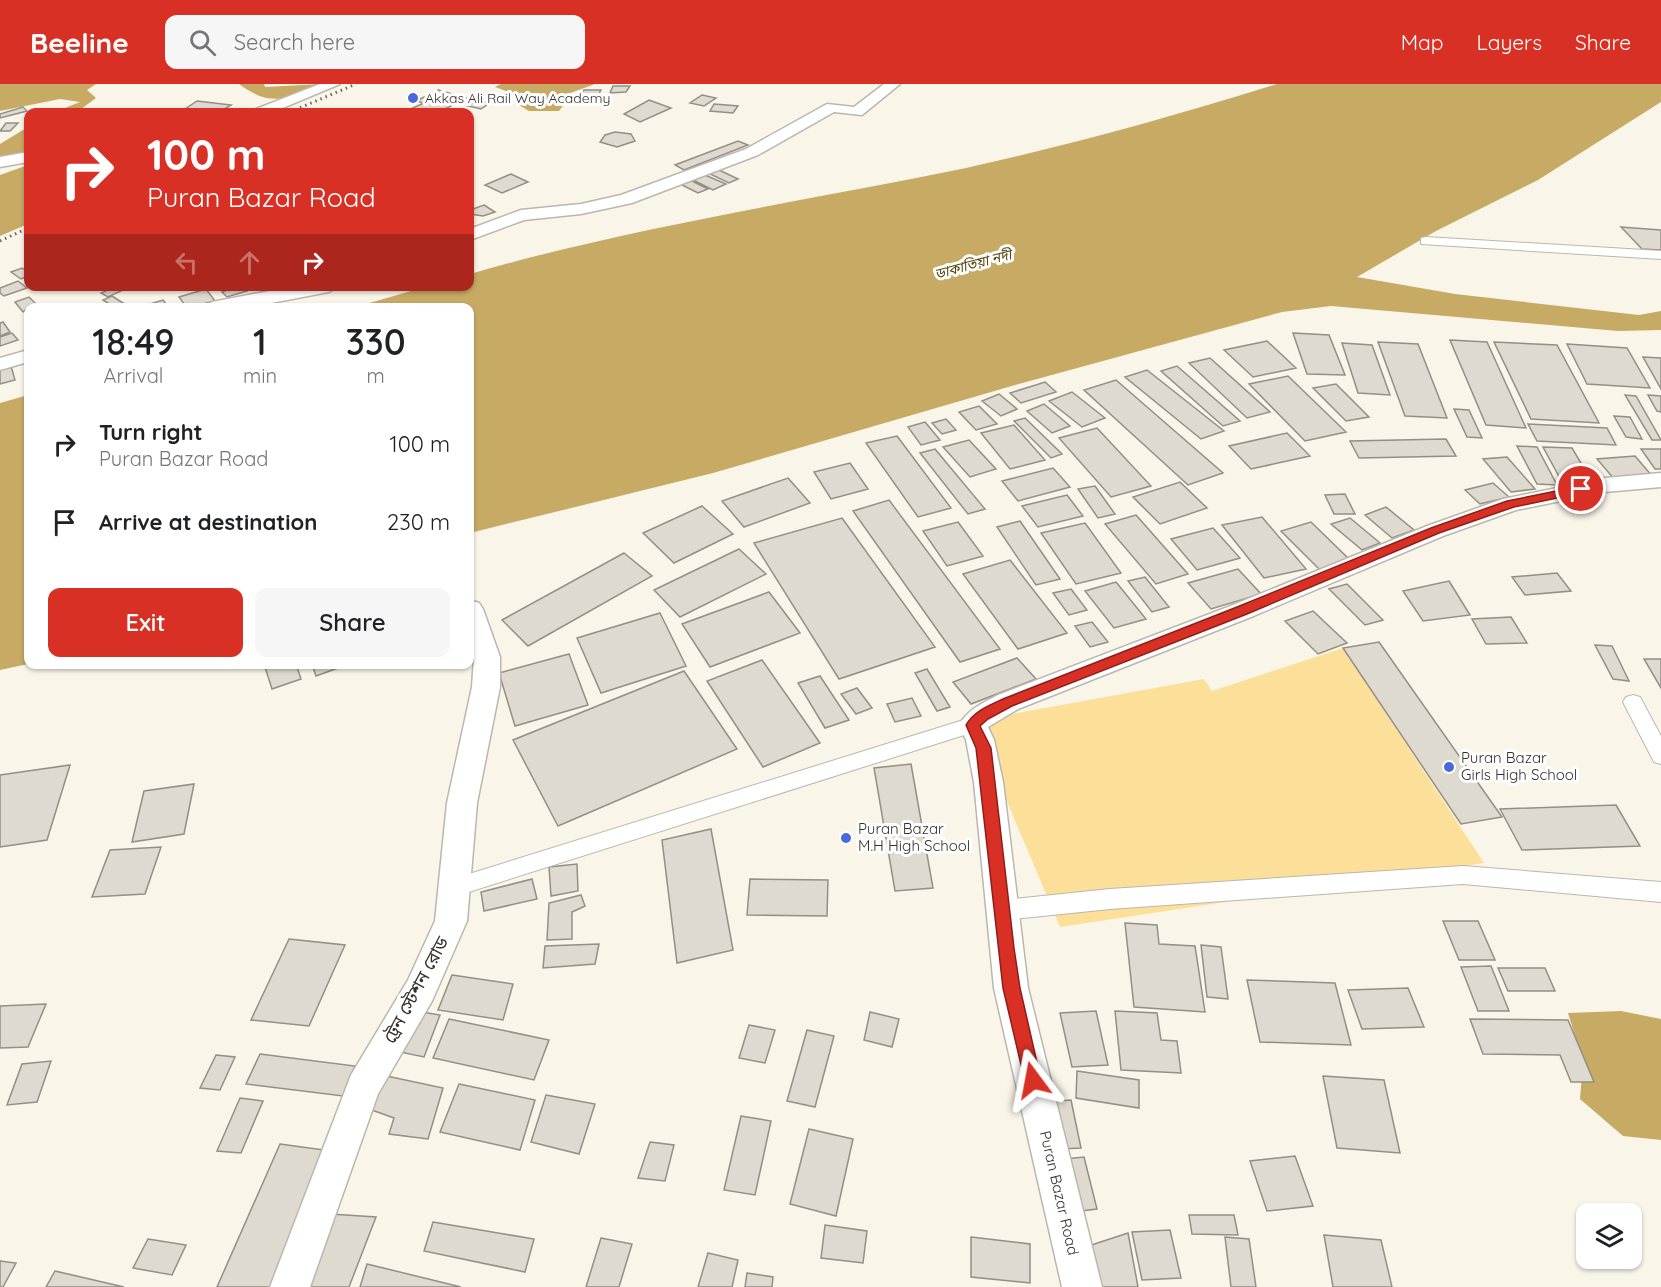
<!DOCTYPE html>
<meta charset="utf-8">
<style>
:root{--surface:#fff;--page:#f6f6f6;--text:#202124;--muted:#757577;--accent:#d93025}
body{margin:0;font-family:Quicksand,"Noto Sans Bengali",sans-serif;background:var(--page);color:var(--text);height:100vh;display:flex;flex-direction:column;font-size:22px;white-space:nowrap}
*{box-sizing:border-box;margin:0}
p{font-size:20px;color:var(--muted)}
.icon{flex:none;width:33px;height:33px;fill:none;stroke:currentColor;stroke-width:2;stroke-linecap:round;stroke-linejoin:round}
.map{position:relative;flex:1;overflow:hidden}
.side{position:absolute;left:24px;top:219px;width:450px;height:366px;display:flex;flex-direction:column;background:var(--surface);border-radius:12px;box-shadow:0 2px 4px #0004}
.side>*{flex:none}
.banner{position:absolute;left:24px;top:24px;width:450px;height:183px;border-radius:12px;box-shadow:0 2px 4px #0004;background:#d93025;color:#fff;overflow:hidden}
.fabs{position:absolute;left:1576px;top:1119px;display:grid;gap:12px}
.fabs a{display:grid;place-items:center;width:66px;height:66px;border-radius:12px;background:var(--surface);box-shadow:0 2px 4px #0004;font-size:30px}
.pin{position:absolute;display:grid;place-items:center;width:51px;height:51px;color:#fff;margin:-26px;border:3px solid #fff;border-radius:50%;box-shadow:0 2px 6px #0007}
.me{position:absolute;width:66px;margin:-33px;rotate:347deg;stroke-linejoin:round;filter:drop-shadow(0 0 4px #0008)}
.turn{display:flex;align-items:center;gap:21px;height:126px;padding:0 24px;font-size:27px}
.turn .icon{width:78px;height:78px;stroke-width:2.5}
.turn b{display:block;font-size:42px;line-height:51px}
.lanes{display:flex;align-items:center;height:57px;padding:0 24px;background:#0003;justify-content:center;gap:30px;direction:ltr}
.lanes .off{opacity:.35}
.eta{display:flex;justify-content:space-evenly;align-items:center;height:102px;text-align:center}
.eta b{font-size:36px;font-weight:600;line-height:42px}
.primary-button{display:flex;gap:12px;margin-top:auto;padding:12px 24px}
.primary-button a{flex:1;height:69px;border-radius:12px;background:var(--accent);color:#fff;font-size:24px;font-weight:600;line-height:69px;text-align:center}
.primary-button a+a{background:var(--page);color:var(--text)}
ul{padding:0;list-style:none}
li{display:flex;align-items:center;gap:18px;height:78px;padding:0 24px}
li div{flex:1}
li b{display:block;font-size:22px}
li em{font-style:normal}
header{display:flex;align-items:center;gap:36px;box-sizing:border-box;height:84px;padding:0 30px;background:var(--accent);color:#fff}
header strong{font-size:28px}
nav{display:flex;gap:33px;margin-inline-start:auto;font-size:21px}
.search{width:420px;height:54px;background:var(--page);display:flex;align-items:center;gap:15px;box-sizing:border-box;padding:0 21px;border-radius:12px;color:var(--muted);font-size:22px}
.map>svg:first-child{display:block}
.green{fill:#fce09a}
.water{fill:#c7aa64}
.building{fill:#dfdacf;stroke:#948f85;stroke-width:1.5}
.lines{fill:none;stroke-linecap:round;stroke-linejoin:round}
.street-casing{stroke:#bcb7ac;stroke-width:2}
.secondary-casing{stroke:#bcb7ac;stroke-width:3}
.street{fill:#fff;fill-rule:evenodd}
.secondary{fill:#fff;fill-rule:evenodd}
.rail{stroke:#6a6861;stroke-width:3;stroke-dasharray:1.5 4;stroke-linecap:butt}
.route{fill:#d93025;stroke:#8d1f18;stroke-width:1.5}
.poi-dot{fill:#4769dc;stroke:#fff;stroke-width:2}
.labels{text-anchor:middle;stroke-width:6;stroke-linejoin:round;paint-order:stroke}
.far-poi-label{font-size:14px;fill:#33312d;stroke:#fff;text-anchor:start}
.far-water-label{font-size:14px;font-style:italic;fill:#59450c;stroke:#fff}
.poi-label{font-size:15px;fill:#33312d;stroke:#fff;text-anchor:start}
.street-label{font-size:15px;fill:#33312d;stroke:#fff}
.near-street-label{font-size:18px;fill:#33312d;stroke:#fff}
</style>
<header>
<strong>Beeline</strong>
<div class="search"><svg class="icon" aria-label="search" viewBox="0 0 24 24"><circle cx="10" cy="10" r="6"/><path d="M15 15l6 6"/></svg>Search here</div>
<nav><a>Map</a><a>Layers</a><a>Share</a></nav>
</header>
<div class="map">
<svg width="1661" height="1203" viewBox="0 0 1661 1203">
<rect width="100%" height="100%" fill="#faf5e9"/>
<!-- green -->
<path class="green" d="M1343,564L1484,779L1060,843L973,637L1204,595L1212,607Z"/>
<!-- water -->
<path class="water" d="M0,0H96L87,6L96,14L77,28H55L80,18L60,15L0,27Z
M239,0H264L265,3L322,0C289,15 271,24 239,0Z
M501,0H595L557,14L568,15L559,27H529L519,21L525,14L495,3Z
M1277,0H1661V18L1538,96L1436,147L1357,193L1455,210L1639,231L1661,227V246L1618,247L1331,222L1282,228L1015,301L713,389L470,449V224H352L425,203L470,202V190C632,143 800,118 966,84C1070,61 1175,32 1277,0Z
M28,43V69L0,74V60Z
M28,81V140L0,152V91Z
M28,311V580L0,586V319Z
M1621,927L1661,935V1056L1623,1052L1580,1015L1583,978L1568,929Z"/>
<!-- building -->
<path class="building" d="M613,2H630L626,8L610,9Z
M438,6L467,14L439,28H404L424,19L416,17Z
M584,6H601L596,15L578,14Z
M702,11L716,14L704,22L690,19Z
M477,16L490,19L481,25L468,22Z
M649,16L671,24L640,38L624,30Z
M197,17L231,21L220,28L185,25Z
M714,20L738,22L733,29L710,27Z
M23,23L27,27L0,34V30Z
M6,39H18L10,47H0Z
M615,48L631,50L635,57L617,63L600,58L605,51Z
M738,57L748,61L684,86L675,81Z
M717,85L738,95L729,99L708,89Z
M511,90L528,98L502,109L485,101Z
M705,91L726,100L713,106L693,96Z
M690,96L708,105L698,109L680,100Z
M484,121L495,128L483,132L470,130V126Z
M1621,143L1661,146V166L1642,165Z
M22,184L28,188V192L21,195L11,188Z
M18,197L27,204L4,212L0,209V204Z
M238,202H244L247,207L227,213L222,208Z
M115,203L121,207L108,213L101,209Z
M206,205L215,217L187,224L179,213Z
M112,212L123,219L114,223L103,216Z
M29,213L38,222L28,224L23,228L15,218Z
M163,216L169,224L140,223Z
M3,238L10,248L0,252V239Z
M12,249L18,256L0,262V253Z
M1293,249L1329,251L1345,291L1307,290Z
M1450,256L1487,258L1526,344L1486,341Z
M1267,257L1296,284L1253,293L1224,266Z
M1378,258L1418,260L1447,334L1405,332Z
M1494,258L1557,261L1599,339L1531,335Z
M1342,259L1372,261L1390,311L1358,309Z
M1567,260L1627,264L1650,304L1587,300Z
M1643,273L1661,274V305Z
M1210,274L1270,328L1247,334L1189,279Z
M11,282L15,296L0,300V285Z
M1177,282L1240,337L1223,342L1161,287Z
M1147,286L1224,347L1201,355L1125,293Z
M1288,292L1346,348L1305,357L1249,300Z
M1116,296L1223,389L1188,401L1084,306Z
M1045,298L1056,308L1021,319L1010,309Z
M1336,300L1369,333L1346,337L1313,304Z
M1072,308L1105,334L1082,343L1049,317Z
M999,310L1017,325L1001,332L982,317Z
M1625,311L1636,312L1661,356H1652Z
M1648,311L1661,312V328L1657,327Z
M1044,320L1070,342L1052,349L1027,327Z
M979,322L997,340L976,346L959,328Z
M1454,325L1469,326L1482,354L1467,353Z
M1614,332L1630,333L1642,355L1626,353Z
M1025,334L1062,370L1051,374L1014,337Z
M946,335L956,346L942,350L932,339Z
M925,338L940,356L921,361L908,343Z
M1528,340L1607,344L1616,361L1537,357Z
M1014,341L1045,376L1010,385L981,349Z
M1097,344L1151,402L1111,413L1059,354Z
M1287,349L1310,372L1251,385L1229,362Z
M897,352L951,424L918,433L866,359Z
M1446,355L1456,372L1359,374L1350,357Z
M969,356L996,385L970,393L943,363Z
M1517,362L1537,363L1557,401L1537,400Z
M1543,363L1572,364L1593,399L1562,398Z
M935,365L985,425L968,430L920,369Z
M1641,365H1661V385H1655Z
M1635,372L1653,393L1614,395L1597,375Z
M1507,373L1535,405L1511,408L1483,375Z
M850,379L868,405L831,415L814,388Z
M1053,384L1070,403L1018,417L1002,397Z
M788,394L810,419L744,443L722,417Z
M1180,398L1207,424L1160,440L1133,413Z
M1493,399L1509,413L1480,420L1465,406Z
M1095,402L1115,430L1098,434L1078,405Z
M1345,410L1355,430H1334L1325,411Z
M1067,411L1083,432L1038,443L1022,422Z
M889,416L1000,565L960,578L853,427Z
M702,422L733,450L674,479L643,449Z
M1386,423L1414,446L1392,454L1365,431Z
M1136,431L1188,490L1156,500L1105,440Z
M1262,433L1306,485L1264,494L1222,441Z
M842,434L935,563L839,595L754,459Z
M1350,434L1380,459L1362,466L1331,440Z
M1020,437L1060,495L1036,501L997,443Z
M958,438L983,472L947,482L923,447Z
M1311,438L1351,477L1320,486L1281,447Z
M1085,439L1121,489L1076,500L1041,449Z
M1213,444L1240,474L1197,486L1171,455Z
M739,465L766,490L680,533L654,506Z
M624,469L652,492L528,562L502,536Z
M1010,476L1067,549L1018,565L963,490Z
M1238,485L1261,510L1211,525L1188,499Z
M1557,489L1571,507L1525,511L1512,493Z
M1145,493L1169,523L1152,528L1128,497Z
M1449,497L1470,531L1423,537L1403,507Z
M1116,498L1146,535L1114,544L1085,507Z
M1347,500L1383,536L1365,541L1329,505Z
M1071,505L1087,526L1069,531L1053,509Z
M769,508L800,549L710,583L682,540Z
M1313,527L1347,559L1318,570L1285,537Z
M660,529L686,582L601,609L577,554Z
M1511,533L1527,559L1486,560L1472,535Z
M1092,538L1108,558L1090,563L1075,542Z
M1379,558L1502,733L1461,740L1343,564Z
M1595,561L1612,562L1629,597L1613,595Z
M569,570L588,621L515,642L499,589Z
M1017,574L1036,595L971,620L953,598Z
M1644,575H1661V604Z
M762,576L820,659L763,683L707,597Z
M264,580H296L301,595L272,605Z
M312,580H349L316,592Z
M927,585L950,623L937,627L915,589Z
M684,587L737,665L558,742L513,656Z
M820,592L849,636L825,644L798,599Z
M857,604L872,624L856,630L841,610Z
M912,614L921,632L895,638L887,620Z
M911,680L933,804L895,807L874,684Z
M70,681L47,756L0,763V691Z
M194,700L184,750L132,758L144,707Z
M1616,721L1640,762L1522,766L1500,725Z
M711,745L733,866L677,879L662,756Z
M161,763L145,810L92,813L110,766Z
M577,780L578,807L551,812L549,783Z
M532,795L537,815L484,827L481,808Z
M750,795L828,796L827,832L747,831Z
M581,811L585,822L572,828V855L547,856L549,819Z
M1443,837H1478L1495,876H1459Z
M1125,839L1157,841L1159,860L1195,862L1205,928L1134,923Z
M289,855L345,861L309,942L251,936Z
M599,860L595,880L543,884L545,862Z
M1201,861L1221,863L1228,915L1207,913Z
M1491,882L1509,927H1478L1461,883Z
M1498,884H1545L1555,907H1508Z
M452,891L513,900L503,936L438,926Z
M1247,896L1335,899L1351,961L1260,958Z
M1408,904L1424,943L1362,945L1348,906Z
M46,920L28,963L0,964V922Z
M416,927L440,931L424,973L400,968Z
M1096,927L1108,981L1072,983L1060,929Z
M1115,927L1157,929L1161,956L1177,957L1181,989L1121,986Z
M870,928L899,935L892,963L864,956Z
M449,935L549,956L534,996L433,974Z
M1470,935L1568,936L1594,998H1571L1560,971L1483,970Z
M749,941L775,946L765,979L739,974Z
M807,946L834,952L815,1023L787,1017Z
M260,970L355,982L343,1012L246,1000Z
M216,971L235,973L220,1006L200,1004Z
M51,977L37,1018L7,1021L22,980Z
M1077,987L1139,996V1024L1076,1014Z
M382,991L443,1004L428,1055L389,1050L394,1034L369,1025Z
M1323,992L1384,996L1400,1069L1337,1064Z
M459,1000L535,1016L520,1066L440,1048Z
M546,1011L595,1020L579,1070L531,1058Z
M240,1014L263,1017L241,1069L217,1067Z
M1071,1016L1081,1064L1037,1066L1028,1019Z
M741,1032L771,1037L755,1111L724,1106Z
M809,1045L853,1055L836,1132L790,1120Z
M650,1058L674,1061L665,1097L638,1094Z
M280,1060L339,1068L284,1203H217Z
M1295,1072L1313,1122L1267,1127L1250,1077Z
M1084,1073L1097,1125L1056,1130L1044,1077Z
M330,1130L376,1133L349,1203H305Z
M1189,1131H1234L1238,1151L1192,1150Z
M433,1138L534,1155L525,1188L424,1167Z
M825,1141L867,1147L863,1179L821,1174Z
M1170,1146L1181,1194L1142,1196L1132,1148Z
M1128,1149L1138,1203H1078L1064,1170Z
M1324,1151L1381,1156L1392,1203H1333Z
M971,1153L1030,1160V1199L971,1193Z
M1225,1153L1249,1155L1256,1203H1231Z
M601,1154L632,1160L619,1203H586Z
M148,1155L186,1161L172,1191L133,1184Z
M708,1169L738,1176L732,1203H698Z
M0,1177L16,1179L3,1203H0Z
M367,1180L461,1203H360Z
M55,1187L124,1203H46Z
M747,1189L773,1193L772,1203H745Z"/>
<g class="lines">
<!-- street casing -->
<g class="street-casing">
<path id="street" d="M1426,153L1661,167V175L1421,160V154Z
M1633,611L1640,613L1661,652V680L1654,678L1623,618L1626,613Z
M973,633L980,636L983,641L980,646L453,813L445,811L442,804L445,797L453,795Z
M1463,782L1661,798V818L1463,800L1110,825L1003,836L995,833L992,826L995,819L1003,816L1110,805Z"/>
</g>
<!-- secondary casing -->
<g class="secondary-casing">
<path id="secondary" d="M320,0H340L273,28H253L256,25Z
M884,0H900L862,31L834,28L758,71L632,119L581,130L524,136L470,156V145L521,126L581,120L621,111L746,65L827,20L854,23Z
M28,68V78L0,83V73Z
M296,202H338L329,208L245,224H203L212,218Z
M28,266V278L0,286V274Z
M1661,389V403L1605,408L1516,426L1443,452L1251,533L1018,625L988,643L994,656L1003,698L1028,904L1102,1203H1062L994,904L974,698L966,656L959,641C968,625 983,619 998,611L1233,521L1427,442L1503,415L1605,394Z
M470,516L479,519L483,525L500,573V603L477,719L467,837L432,917L378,1010L310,1203H270L351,991L408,896L435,837L447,719L472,603L474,573L470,555Z"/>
</g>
<!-- street -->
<use href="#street" class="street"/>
<!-- secondary -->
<use href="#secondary" class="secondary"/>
<!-- rail -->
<path class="rail" d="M290,28L356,0
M0,157L28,144"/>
</g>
<!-- route -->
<path class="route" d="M1581,402L1586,403V408L1514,423L1439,449L1247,530L1012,622L988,635L980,642L991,664L1014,864L1020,904L1041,996L1039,1002L1033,1004L1026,1002L1003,904L976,664L966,641C974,627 988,622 1003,615L1237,523L1431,444L1507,417Z"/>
<!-- markers -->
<g class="poi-dot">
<circle cx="413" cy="14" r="6"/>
<circle cx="1449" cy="683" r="6"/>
<circle cx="846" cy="754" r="6"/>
</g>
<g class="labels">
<!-- far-poi labels -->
<g class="far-poi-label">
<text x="425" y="19">Akkas Ali Rail Way Academy</text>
</g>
<!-- far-water labels -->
<g class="far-water-label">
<text transform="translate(973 180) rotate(-15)" y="5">ডাকাতিয়া নদী</text>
</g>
<!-- poi labels -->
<g class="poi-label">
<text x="1461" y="679">Puran Bazar<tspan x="1461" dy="17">Girls High School</tspan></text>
<text x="858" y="750">Puran Bazar<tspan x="858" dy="17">M.H High School</tspan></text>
</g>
<!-- street labels -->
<g class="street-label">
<text transform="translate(1059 1109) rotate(77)" y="5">Puran Bazar Road</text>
</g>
<!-- near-street labels -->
<g class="near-street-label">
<text transform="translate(416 906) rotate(-62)" y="6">ট্রেন স্টেশন রোড</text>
</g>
</g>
</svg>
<div class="fabs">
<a><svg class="icon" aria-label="layers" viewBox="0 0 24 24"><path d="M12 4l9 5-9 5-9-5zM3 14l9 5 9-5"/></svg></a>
</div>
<div class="pin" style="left:1581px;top:405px;background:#d93025"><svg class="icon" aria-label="arrive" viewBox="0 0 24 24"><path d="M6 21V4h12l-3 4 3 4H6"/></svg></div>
<svg class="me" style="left:1033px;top:996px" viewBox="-20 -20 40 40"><path d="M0-17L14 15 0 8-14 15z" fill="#d93025" stroke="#fff" stroke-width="4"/></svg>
<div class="banner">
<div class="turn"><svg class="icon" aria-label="right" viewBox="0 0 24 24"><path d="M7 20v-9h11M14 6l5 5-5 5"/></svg><div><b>100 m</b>Puran Bazar Road</div></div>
<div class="lanes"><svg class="icon off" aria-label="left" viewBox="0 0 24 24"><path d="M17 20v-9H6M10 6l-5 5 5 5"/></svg><svg class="icon off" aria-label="ahead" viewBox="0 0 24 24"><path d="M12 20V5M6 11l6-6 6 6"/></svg><svg class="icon" aria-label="right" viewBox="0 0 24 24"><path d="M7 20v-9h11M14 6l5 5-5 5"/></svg></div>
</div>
<section class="side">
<div class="eta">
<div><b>18:49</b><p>Arrival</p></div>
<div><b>1</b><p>min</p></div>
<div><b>330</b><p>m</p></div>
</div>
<ul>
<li><svg class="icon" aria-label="right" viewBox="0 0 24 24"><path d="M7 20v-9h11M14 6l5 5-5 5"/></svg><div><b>Turn right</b><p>Puran Bazar Road</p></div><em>100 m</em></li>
<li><svg class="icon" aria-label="arrive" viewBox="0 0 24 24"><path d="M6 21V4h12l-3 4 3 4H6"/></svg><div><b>Arrive at destination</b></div><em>230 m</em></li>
</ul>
<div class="primary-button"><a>Exit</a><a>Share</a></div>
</section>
</div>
